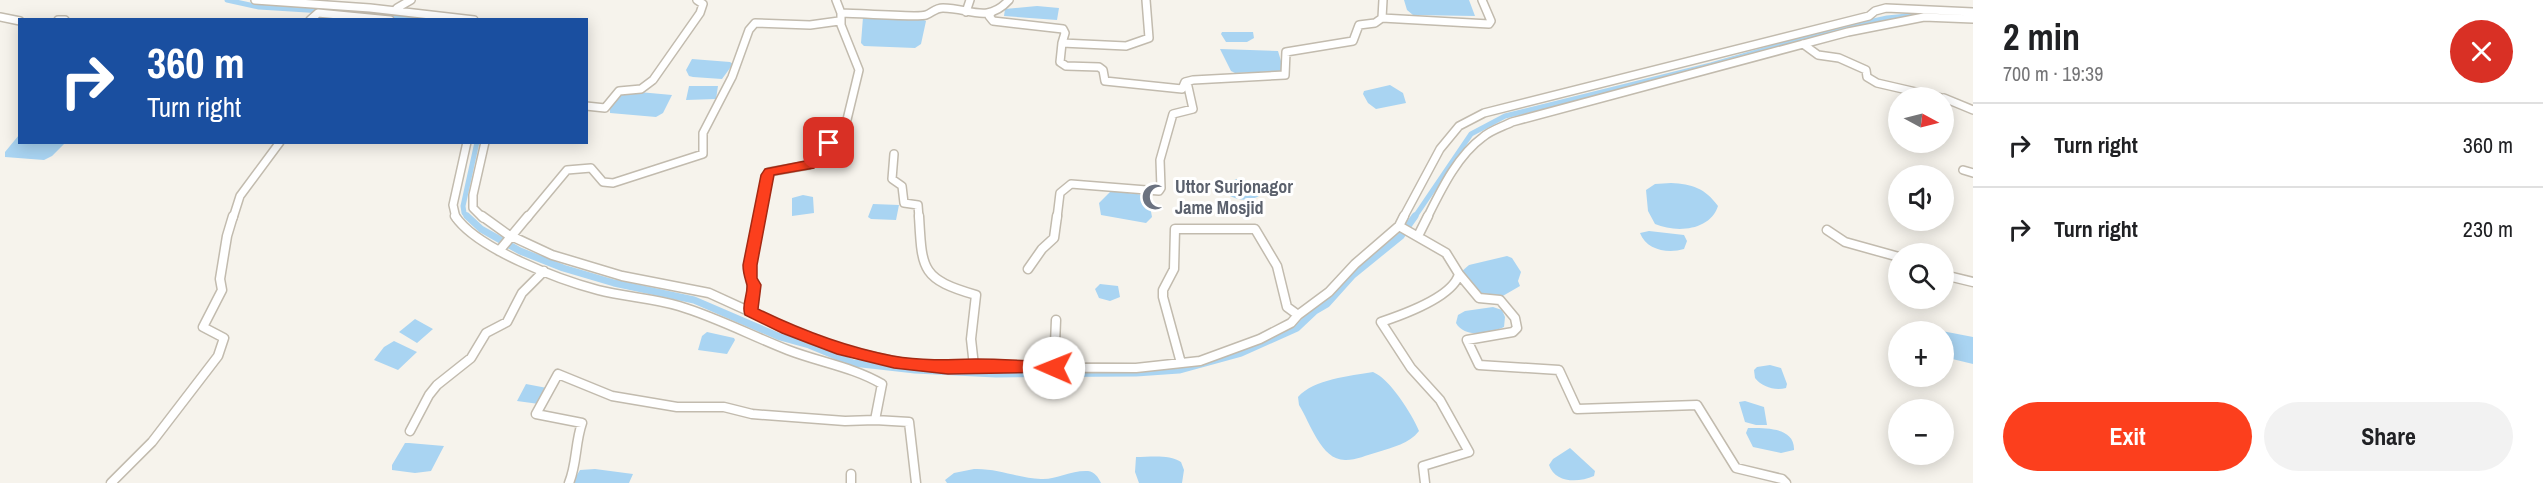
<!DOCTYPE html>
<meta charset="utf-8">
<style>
:root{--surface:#fff;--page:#f2f2f2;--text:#202124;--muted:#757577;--line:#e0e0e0;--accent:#fc3f1d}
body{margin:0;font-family:"Archivo Narrow",sans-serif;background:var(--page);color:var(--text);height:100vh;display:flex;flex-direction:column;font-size:22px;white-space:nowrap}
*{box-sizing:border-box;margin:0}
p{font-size:20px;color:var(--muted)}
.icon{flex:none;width:33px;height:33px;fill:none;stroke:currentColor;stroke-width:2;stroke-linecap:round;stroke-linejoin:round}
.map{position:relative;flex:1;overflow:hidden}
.details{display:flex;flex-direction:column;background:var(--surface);width:570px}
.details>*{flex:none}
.banner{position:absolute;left:18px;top:18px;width:570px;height:126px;border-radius:0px;box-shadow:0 3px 15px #0003;background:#1a4fa0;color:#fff;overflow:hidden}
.needle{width:39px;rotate:97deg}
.controls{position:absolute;left:1888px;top:87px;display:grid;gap:12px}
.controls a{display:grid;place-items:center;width:66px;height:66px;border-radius:50%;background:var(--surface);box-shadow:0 3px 15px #0003;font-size:30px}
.pin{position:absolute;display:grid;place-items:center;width:51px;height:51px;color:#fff;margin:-26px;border-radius:12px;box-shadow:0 3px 9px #0006}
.me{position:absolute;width:66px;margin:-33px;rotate:271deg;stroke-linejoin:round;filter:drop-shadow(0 0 4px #0008)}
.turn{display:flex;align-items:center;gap:21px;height:126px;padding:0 30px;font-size:27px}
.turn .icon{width:78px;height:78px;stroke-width:2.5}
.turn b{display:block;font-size:42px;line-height:51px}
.round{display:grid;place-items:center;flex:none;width:63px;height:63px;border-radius:32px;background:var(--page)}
.head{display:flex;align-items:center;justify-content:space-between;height:102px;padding:0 30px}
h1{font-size:36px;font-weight:700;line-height:45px}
.primary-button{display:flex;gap:12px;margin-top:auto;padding:12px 30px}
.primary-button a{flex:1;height:69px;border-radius:36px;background:var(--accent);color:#fff;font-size:24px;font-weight:700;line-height:69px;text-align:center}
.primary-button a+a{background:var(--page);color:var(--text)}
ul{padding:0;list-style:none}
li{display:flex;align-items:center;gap:18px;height:84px;padding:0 30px;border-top:2px solid var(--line)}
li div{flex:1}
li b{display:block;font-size:22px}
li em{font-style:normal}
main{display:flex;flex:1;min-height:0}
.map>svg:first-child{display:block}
.water{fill:#a9d4f2}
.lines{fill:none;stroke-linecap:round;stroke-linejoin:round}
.canal-far1{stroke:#a9d4f2;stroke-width:5}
.canal{stroke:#a9d4f2;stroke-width:7}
.minor-far1-casing{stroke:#c2bbae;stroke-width:10}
.minor-casing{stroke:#c2bbae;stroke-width:11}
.minor-far1{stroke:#fff;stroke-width:7}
.minor{stroke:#fff;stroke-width:8}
.route{fill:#fc3f1d;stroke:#a42913;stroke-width:1.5}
.labels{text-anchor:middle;stroke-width:6;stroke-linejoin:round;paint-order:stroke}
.worship-label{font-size:18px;font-weight:bold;fill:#5b616d;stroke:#fff;text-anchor:start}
</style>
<main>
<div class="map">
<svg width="1973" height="483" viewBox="0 0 1973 483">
<rect width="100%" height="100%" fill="#f6f3ec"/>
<!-- water -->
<path class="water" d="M1404,0H1469L1475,16L1413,15L1407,10Z
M1037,6L1059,8L1057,20L1004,16L1005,9Z
M863,17H918L926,21L921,44L915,48L864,46L861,43Z
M1222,32H1253L1254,38L1247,42H1226L1221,34Z
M1220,49L1278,51L1284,71L1235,73L1231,71Z
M692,59L730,62L733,64L722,79L693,77L689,76L686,70Z
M1390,85L1403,93L1406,103L1376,109L1368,103L1363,94L1364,91Z
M689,86H718L716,99L686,100Z
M628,91L672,95L663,113L656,117L610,113V107L617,95Z
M19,135L20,142L65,143L52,156L44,160L5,157V152Z
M1237,179L1258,182L1265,191C1257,201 1241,202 1230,196L1229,182Z
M1671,183C1692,184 1705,188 1718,206C1710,231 1676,233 1655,224L1648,211L1646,190L1655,184Z
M1111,191L1145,195V203L1150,206L1152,217L1146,223L1101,215L1099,203Z
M803,195L813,197L814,213L792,216V198Z
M873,204L899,205L896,220L871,219L868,217Z
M1649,231L1684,235L1687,241L1684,249C1668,254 1646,250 1640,233Z
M1507,256L1512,258L1521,272L1518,281L1520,286L1501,297H1483L1461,272L1469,265Z
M1100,284L1118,286L1120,297L1110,301L1099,298L1095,289Z
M1493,307L1502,310L1505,317L1504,327C1490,333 1465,339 1456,323L1458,315L1465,311Z
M415,319L433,329L417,343L399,332Z
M1942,331L1973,337V364L1944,357V332L1940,331Z
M707,332L734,338L735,340L727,354L698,350L702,336Z
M394,341L417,352L398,370L374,360L384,347Z
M1770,365L1781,368L1787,384L1786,388C1775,391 1762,387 1755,378L1754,370L1757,367Z
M1373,372C1390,379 1412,414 1419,431C1409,444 1393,447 1378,452C1367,455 1356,460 1346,460C1321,461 1310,422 1299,405L1298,397C1314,379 1350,376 1373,372Z
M526,384L547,388L539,404L517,401Z
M1745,401L1764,407L1767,425H1756L1745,422L1739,402Z
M1748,428C1765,428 1795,427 1794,450L1781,453L1753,447L1746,433Z
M405,443H409L444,446L431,471L415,473L392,470V465Z
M1570,448L1595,471L1594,476C1578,483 1555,483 1549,465L1553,459Z
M1136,457C1150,457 1169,454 1181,462L1184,470L1182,483H1139L1135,472Z
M595,469L633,474L629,483H572L580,470Z
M974,469C997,468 1018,478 1041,479C1056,480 1071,470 1088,471C1095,472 1098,477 1101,483H947L945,480L954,473Z"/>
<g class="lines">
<!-- canal-far1 -->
<path class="canal-far1" d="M227,0L259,7L323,11
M337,12L429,20
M469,218L464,213L463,206L477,142
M1414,218L1471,134L1505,116L1711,65L1837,29L1887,18L1937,13"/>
<!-- canal -->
<path class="canal" d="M467,216L481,229L520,251L563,268L614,283L694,300L780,337L809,345L853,363L915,370L996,374L1136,373L1179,370L1241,353L1297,328L1315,311L1327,304L1353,275L1401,236L1415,216"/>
<!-- minor-far1 casing -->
<g class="minor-far1-casing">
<path id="minor-far1" d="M255,0L370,8L474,20
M836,0L841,13C855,13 918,18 926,15C932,13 935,8 943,8C970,8 987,24 1009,0
M1146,0L1149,38L1126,46L1062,43L1060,62L1066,66L1099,67L1103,70L1105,81L1182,89L1185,82L1193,80L1285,75L1286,52L1353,41L1359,25L1375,23L1382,18L1383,0
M397,8L411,0
M966,12L970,0
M992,12L989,16L993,21L1063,29L1065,33L1062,43
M0,17L20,21
M1382,18L1489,24L1491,21L1482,0
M58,20H65
M310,20L318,13L390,20
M1803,44L1818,55L1839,58L1866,70L1867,77L1877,83L1942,98
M1944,98L1973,110
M586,106L605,108L619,91L641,89L653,80L700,13L703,4L697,0
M894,154L892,179L902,186L904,203L918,205L919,218
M1963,170L1973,173
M233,218L240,196L280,142
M456,218L453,205L467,142
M483,218L473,208V195L485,142
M527,218L567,170L591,168L603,182L613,183L703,154V133L732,77L749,30L755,23L810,25L839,21
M759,218L769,172L809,165L823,145L836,140L844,132L859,70L841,25V13
M1057,218L1060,193L1071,184L1159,191L1161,188L1160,160L1173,114L1193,109L1187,82
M1403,218L1440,149L1459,126L1484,113L1869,16L1875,11L1886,8L1973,12
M1427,218C1441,190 1457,156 1483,137C1491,130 1502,127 1512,122L1848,32L1924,17L1973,19"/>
</g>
<!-- minor casing -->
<g class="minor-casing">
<path id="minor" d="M455,216C477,249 560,280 598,290C625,297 653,298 679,306C716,317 752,336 788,350C819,362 853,367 882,384L875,420L909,422L916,483
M482,216L507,234L552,255L622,276L709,293L810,339L855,353L902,363L950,367L1136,368L1200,361L1260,339L1291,323L1298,315
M919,216C922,270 921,279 976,295L971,339L974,366
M1399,226L1446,253L1459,274C1453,297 1402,315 1381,322L1411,368L1440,400L1469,452L1423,466L1425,483
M1827,230L1845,242L1899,257
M1418,236L1428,216
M499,251L528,216
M1028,269L1042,249L1054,238L1057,216
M1459,274L1479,298L1500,300L1515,318L1517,328L1513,332L1467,340L1479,365L1559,370L1577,409L1697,405L1736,468L1782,479L1786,483
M1944,275L1973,282
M751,311L752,293L750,265L759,216
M1181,363L1163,297V290L1174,269L1175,229H1255L1277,266L1287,307L1298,315L1329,292L1355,264L1399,226L1404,216
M1054,368L1056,320
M410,431L429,395L437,385L471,358L486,333L507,322L522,293L544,271
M851,474V483
M111,483L152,442L218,356L224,338L203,327L222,290L220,279L227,236L233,216
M569,483C577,464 575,443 582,423L536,414L558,374L612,396L677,407H724L752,414L845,421L875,420"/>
</g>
<!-- minor-far1 -->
<use href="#minor-far1" class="minor-far1"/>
<!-- minor -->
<use href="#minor" class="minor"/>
</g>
<!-- route -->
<path class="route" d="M829,139L836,143L823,153L814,168L774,175L757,265V278L761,285L758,309C801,330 845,347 893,356C921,361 948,360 976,359C1002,359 1028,361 1054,362L1060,363L1062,368L1060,372L948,374L894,368L837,354L782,333L745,315C741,305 748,295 747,285C745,278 743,273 743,265L761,175L765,169L805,161L814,147Z"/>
<!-- icons -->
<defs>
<g id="mosque-bare" transform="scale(2.07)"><path d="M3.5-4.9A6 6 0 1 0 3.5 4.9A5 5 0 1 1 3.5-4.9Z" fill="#6b7280" stroke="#fff" stroke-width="2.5" paint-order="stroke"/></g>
</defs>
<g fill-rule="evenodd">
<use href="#mosque-bare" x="1155" y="197"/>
</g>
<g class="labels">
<!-- worship labels -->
<g class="worship-label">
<text x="1175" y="193">Uttor Surjonagor<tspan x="1175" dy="21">Jame Mosjid</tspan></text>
</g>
</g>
</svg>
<div class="controls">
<a><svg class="needle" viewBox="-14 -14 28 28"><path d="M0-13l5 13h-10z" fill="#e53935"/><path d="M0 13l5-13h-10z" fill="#757577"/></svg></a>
<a><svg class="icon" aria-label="sound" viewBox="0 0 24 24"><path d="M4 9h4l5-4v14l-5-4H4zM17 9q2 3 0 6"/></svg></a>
<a><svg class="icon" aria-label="search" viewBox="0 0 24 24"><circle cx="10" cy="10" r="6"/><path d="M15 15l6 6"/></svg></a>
<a>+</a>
<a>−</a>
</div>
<div class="pin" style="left:829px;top:143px;background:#d93025"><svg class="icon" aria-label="arrive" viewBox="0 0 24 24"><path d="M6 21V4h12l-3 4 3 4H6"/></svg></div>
<svg class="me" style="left:1054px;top:368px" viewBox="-20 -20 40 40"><circle r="19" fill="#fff"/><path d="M0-13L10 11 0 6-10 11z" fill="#fc3f1d"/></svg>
<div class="banner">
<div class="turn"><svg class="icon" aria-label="right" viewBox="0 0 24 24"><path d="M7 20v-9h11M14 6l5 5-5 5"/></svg><div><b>360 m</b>Turn right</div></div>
</div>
</div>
<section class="details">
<div class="head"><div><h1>2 min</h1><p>700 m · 19:39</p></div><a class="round" style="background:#d93025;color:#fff"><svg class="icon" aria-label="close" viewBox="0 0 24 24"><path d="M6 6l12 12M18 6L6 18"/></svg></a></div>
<ul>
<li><svg class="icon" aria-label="right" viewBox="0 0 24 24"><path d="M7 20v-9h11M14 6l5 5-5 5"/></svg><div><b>Turn right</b></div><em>360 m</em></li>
<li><svg class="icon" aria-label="right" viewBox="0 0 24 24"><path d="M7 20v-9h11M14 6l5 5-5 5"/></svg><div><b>Turn right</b></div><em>230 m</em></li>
</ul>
<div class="primary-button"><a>Exit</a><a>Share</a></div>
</section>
</main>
